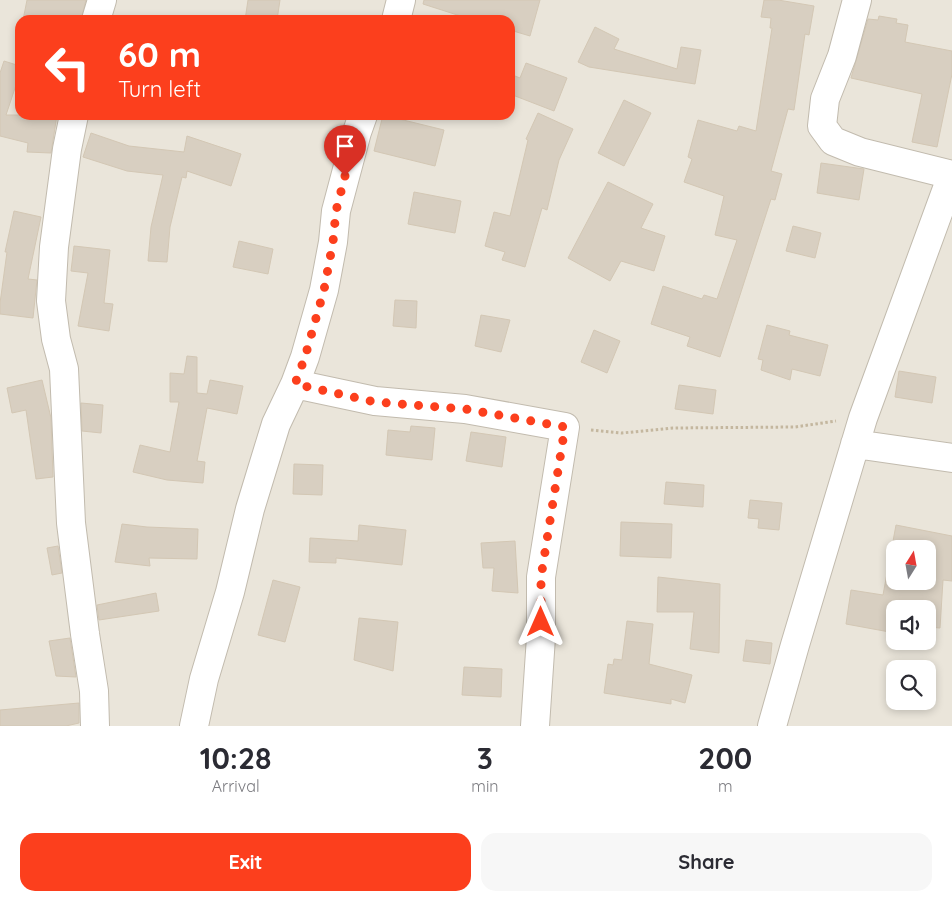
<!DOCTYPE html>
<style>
:root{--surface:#fff;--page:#f7f7f7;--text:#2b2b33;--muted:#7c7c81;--accent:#fc3f1d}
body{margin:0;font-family:Quicksand,sans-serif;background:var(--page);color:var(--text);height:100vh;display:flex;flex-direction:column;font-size:19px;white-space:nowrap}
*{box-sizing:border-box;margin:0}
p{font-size:16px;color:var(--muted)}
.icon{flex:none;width:28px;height:28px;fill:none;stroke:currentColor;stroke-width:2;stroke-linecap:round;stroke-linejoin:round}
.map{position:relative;height:726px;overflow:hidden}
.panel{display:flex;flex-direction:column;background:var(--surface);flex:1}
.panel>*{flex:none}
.banner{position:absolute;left:15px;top:15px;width:500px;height:105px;border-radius:15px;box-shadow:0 2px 8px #0003;background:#fc3f1d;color:#fff;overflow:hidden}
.needle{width:32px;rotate:11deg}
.controls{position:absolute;left:886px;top:540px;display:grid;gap:10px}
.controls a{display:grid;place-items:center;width:50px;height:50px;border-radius:10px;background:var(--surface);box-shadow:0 2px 8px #0003;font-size:25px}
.pin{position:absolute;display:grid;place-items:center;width:42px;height:42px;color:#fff;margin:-51px -21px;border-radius:50% 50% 50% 0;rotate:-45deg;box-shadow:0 0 5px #0007}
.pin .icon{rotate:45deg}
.me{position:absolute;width:55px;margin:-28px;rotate:0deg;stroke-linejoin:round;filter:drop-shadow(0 0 4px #0008)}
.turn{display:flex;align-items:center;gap:18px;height:105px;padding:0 20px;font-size:22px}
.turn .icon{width:65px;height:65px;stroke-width:2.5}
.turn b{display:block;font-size:35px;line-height:42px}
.eta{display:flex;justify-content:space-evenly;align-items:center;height:85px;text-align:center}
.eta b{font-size:30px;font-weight:800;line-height:35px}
.primary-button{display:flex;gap:10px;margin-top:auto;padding:10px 20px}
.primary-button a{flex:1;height:58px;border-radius:15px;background:var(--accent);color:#fff;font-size:20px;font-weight:800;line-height:58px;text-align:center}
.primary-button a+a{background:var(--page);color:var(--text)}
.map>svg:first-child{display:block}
.residential{fill:#eae5da;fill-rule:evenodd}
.building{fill:#d8cfc1;stroke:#d3c7b4;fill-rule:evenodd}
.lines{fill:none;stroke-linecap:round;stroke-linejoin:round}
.minor-casing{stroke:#c2bbae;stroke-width:30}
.path{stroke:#c4b79f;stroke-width:3;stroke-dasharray:2.5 2.5;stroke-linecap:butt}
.minor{stroke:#fff;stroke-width:28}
.route{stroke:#fc3f1d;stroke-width:9;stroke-dasharray:0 16.2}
</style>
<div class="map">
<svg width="952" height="726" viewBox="0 0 952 726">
<rect width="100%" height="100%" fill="#f6f3ec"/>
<!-- residential -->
<path class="residential" d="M0,0H952V726H0ZM20,20H510V115H20ZM895,549H928V581H895ZM895,609H928V641H895ZM895,669H928V701H895Z"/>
<!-- building -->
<path class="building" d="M27,0H86L81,20H23Z
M248,0H280L277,20H245Z
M424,0H540L530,36L510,30V20H473L423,4Z
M764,0H778L814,6L809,35L805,34L794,110L788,109L771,171L782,174L775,200L771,199L720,357L687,346L690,337L651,324L663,286L702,299L704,295L717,299L737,240L715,235L724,196L684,182L692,159L688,157L698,120L737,131L739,126L756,131L772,28H770L771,18L761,17Z
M879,16L897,19L896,23L908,25L905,42L952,51V74L937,147L912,142L922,94L851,78L868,19L878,20Z
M595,27L619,39L614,49L677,69L681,47L701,50L695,84L589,67L578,62Z
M4,61L20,66V73L6,115H57L51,153L27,152L28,143L0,136V73Z
M526,63L567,78L554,111L510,94V74L520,78Z
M624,100L651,113L624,166L598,153Z
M538,113L573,129L559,160L547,210L542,208L525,267L502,260L505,252L485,246L494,212L510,216L528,140L526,139Z
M383,115L444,130L435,166L374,151Z
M91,133L129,146L184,152L187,136L241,154L231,186L187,171L186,178L182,177L170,227L167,262L148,261L151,227L163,175L127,171L83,157Z
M821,163L864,169L859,200L817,193Z
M608,182L653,204L641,228L665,236L654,271L621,261L610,281L568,258Z
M414,192L461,201L455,233L408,224Z
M14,211L41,217L28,279L37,280L33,318L0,314V303L7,252H5Z
M793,226L821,233L815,258L786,251Z
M239,241L273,249L268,274L233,267Z
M74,246L110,250L104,303L113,304L109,331L78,326L88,273L71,271Z
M395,300L417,301L416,328L393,326Z
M481,315L510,320L501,352L475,346Z
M767,325L790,331L789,335L828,345L820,376L792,369L790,380L761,370L763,360L758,359Z
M594,330L620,341L607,373L581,362Z
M187,356L197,357V393L207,394L210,380L243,386L237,414L207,408L197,461L205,462L203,483L167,480L133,472L140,445L170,452L179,402H170V373L184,374Z
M899,371L936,377L932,403L895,397Z
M42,380L51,418L53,477L36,479L26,410L12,413L7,388Z
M679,385L716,390L713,414L675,409Z
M81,403L103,405L101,433L82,431Z
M411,426L435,428L432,460L386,455L388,430L410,432Z
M471,432L506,437L502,467L466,461Z
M294,464L323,465L322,495L293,494Z
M666,482L704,485L703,507L664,504Z
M750,500L782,503L779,530L758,528L759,519L748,518Z
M621,522L672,524L671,558L620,556Z
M122,524L147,527L198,529L197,559L149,558L150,566L115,562Z
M359,525L406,530L402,565L336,558V563L309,562L310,538L358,541Z
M896,525L952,536V581L943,580L940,628L928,627V609H895V633L846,624L851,590L883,595ZM895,549H928V581H895Z
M515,541L518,593L492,591L494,568H483L481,543Z
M58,546L62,573L52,575L47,548Z
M658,577L720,584L719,653L690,649L694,612H657Z
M273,580L300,587L285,642L258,635Z
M156,593L159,611L99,620L97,605Z
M359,618L398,622L393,671L354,660Z
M627,621L653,624L649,664L692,675L685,703L671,699V704L604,693L608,664L613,665L614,659L622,660Z
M70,638L76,677L56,676L49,641Z
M746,640L772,643L770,664L743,661Z
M464,667L502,669L501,697L462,695Z
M79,703V723L66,726H0V710Z"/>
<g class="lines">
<!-- minor casing -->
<g class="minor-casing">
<path id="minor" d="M857,0L842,56L825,99L822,126L833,141L860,152L952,175
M96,20L102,0
M396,20L401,0
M74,115L67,149L54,247L51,301L56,339L64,369L71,523L85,634L94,691L95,726
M295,384L375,401L465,409L565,427L541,577V637L535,726
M855,444L952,458
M194,726L204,679L230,592L250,509L276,424L295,384L305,357L324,290L333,242L336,211L357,132L363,115
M772,726L795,645L863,418L952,175"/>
</g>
<!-- path -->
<path class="path" d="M591,430L622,433L673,428L795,427L836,421"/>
<!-- minor -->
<use href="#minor" class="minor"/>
</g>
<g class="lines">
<!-- route -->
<path class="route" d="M345,176L336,211L333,242L324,290L305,357L295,384L375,402L465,409L565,427L541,577V622"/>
</g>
</svg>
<div class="controls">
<a><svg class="needle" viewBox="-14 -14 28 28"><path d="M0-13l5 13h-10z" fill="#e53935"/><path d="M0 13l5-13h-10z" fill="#7c7c81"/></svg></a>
<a><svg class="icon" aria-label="sound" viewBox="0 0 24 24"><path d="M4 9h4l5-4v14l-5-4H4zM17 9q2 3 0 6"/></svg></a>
<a><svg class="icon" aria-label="search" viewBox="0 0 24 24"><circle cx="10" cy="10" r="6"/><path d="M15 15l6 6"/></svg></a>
</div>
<div class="pin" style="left:345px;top:176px;background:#d93025"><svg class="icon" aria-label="arrive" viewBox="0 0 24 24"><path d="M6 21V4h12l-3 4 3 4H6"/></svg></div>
<svg class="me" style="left:541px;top:622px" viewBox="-20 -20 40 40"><path d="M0-17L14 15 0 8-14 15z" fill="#fc3f1d" stroke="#fff" stroke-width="4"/></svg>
<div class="banner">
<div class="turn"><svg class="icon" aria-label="left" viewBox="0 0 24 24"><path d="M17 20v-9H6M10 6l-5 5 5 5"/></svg><div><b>60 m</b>Turn left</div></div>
</div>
</div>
<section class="panel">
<div class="eta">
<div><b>10:28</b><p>Arrival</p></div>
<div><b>3</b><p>min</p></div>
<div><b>200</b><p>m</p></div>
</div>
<div class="primary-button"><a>Exit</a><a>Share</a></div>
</section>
